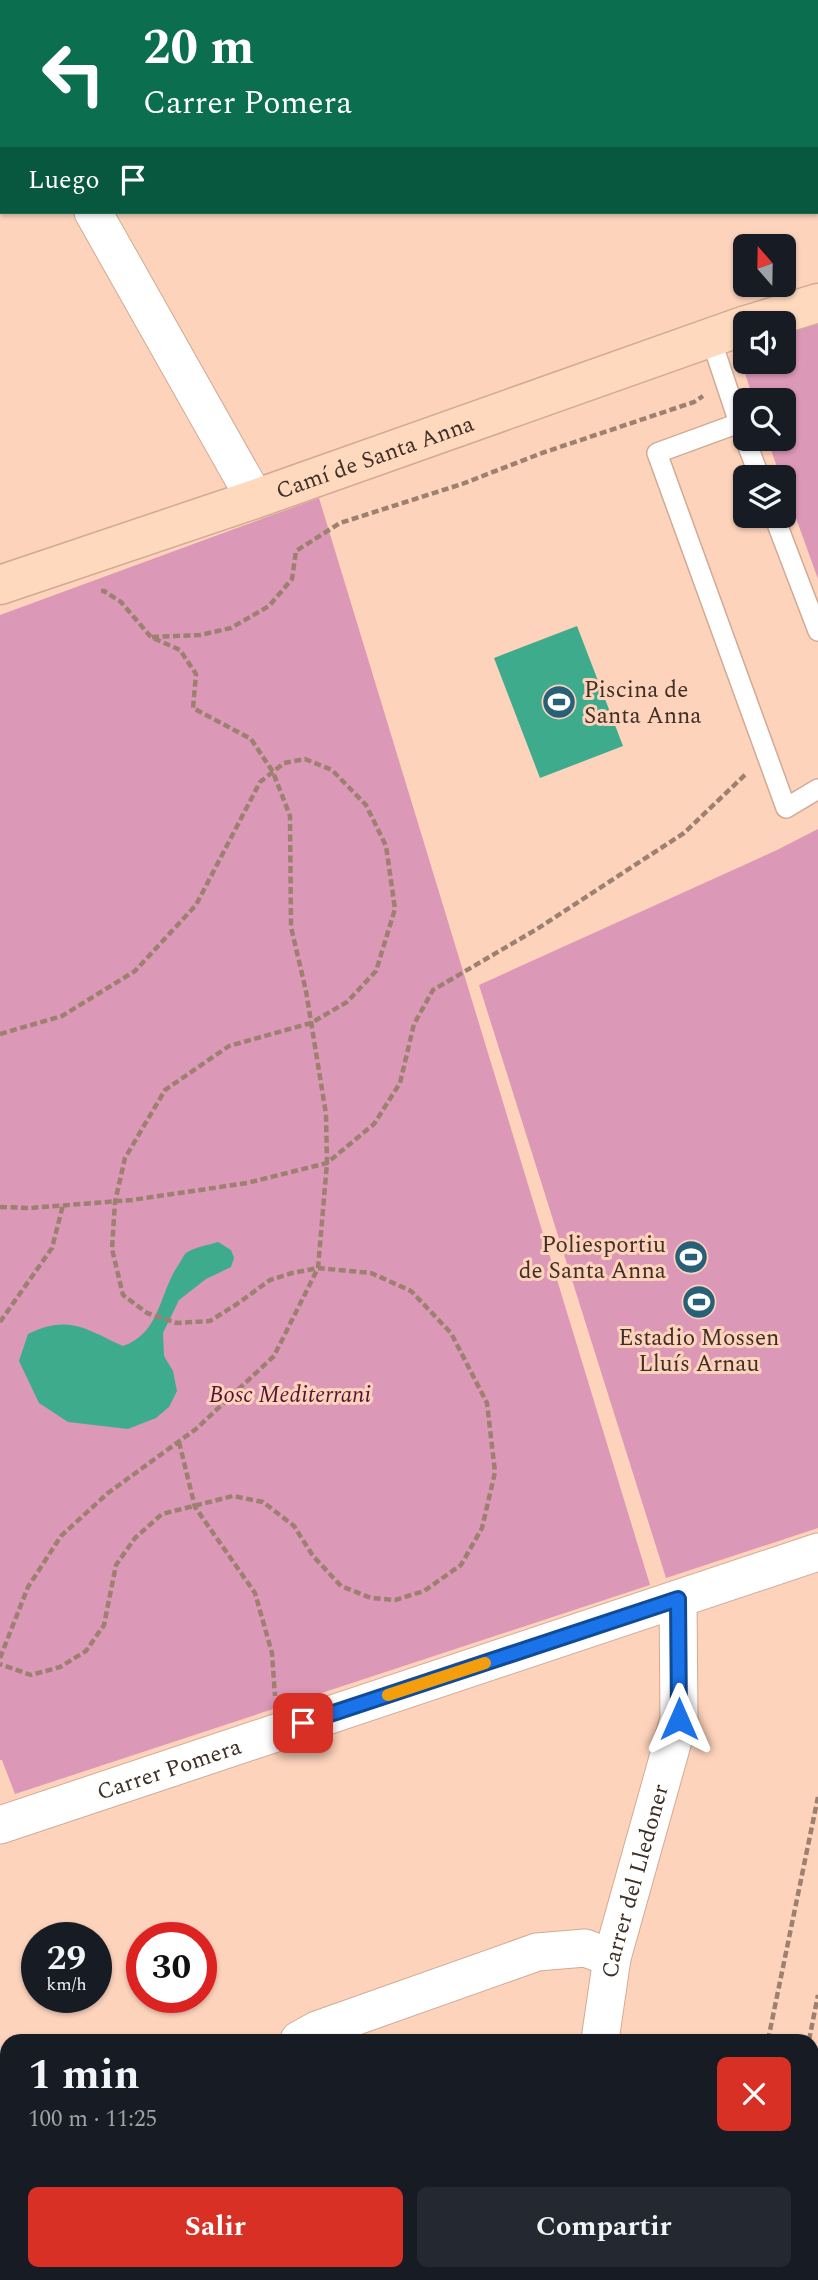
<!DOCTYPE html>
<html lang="es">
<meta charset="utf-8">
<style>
:root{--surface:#171b24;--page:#242831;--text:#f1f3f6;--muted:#9ea1a6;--accent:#d93025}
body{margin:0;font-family:Spectral,serif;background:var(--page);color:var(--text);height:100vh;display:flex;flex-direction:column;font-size:26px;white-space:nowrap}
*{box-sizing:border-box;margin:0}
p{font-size:23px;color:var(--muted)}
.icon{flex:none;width:38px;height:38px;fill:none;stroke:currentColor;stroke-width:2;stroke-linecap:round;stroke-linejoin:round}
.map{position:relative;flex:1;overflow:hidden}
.details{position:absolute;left:0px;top:2034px;width:819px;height:247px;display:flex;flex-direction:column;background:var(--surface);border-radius:21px 21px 0 0;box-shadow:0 2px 5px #0004}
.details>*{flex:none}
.guide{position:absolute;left:0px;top:0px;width:819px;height:214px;box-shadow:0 2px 5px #0004;background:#0b6e4f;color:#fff;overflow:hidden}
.needle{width:46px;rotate:340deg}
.buttons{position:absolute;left:733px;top:234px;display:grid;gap:14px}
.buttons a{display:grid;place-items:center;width:63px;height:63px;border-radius:10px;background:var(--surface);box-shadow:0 2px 5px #0004;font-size:35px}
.speed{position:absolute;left:21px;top:1922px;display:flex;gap:14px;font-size:35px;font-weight:700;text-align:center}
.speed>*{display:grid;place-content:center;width:91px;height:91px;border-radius:50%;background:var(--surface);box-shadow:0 2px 5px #0004;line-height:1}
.speed small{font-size:18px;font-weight:400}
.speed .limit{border:10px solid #d22;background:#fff;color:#111}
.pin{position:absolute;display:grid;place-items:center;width:60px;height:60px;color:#fff;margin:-30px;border-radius:14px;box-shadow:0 4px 10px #0006}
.me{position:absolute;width:77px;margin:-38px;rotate:0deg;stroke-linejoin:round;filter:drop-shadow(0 0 5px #0008)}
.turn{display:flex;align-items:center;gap:24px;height:147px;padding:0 28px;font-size:32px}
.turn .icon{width:91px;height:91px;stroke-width:2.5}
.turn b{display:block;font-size:49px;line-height:60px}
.then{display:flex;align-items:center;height:66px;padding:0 28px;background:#0003;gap:14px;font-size:26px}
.round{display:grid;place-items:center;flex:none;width:74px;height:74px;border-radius:10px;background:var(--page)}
.overview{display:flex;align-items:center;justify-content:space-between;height:119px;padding:0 28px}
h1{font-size:42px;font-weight:700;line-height:52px}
.cta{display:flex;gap:14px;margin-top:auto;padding:14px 28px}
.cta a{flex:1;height:80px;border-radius:10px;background:var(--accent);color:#fff;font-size:28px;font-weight:700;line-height:80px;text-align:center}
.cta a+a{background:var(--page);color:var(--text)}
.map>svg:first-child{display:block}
.green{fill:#dc98b7}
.water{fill:#3eac8c}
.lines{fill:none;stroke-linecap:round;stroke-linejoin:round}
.lane-casing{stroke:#d2aa94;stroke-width:22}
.street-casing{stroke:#d2aa94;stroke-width:39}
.secondary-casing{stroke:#d2aa94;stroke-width:41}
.path{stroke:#9d8070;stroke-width:4.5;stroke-dasharray:7 3.5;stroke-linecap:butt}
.lane{stroke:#fff;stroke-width:19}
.street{stroke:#fff;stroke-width:37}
.secondary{stroke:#fed9be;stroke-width:38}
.route-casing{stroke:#114b97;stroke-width:18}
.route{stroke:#1a73e8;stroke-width:12}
.slow{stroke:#f59e0b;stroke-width:12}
.labels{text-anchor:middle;stroke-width:6;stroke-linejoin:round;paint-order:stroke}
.street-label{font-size:23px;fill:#3f2f26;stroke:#fdd3bc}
.poi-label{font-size:23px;fill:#3f2f26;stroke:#fdd3bc;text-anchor:start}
.park-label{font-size:23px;font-style:italic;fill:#521336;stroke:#fdd3bc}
</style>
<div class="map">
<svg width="818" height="2280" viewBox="0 0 818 2280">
<rect width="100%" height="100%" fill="#fdd3bc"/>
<!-- green -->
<path class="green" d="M818,324V579L784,485V478H781L767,439H784V401H754L736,346L745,343L746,362H784V333Z
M319,498L650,1585L15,1794L2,1760H0V615Z
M818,829V1528L666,1578L479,985L777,850Z"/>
<!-- water -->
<path class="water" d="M577,626L623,746L540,778L494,658Z
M218,1242L231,1250L234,1258L231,1267L206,1279L179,1300L163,1333L164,1356L173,1371L177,1391L169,1407L156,1418L128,1429L68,1422L39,1403L19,1361L28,1334C68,1314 86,1329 123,1346C160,1333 159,1295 177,1267C180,1263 183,1256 186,1253C194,1247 209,1245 218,1242Z"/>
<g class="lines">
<!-- lane casing -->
<g class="lane-casing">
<path id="lane" d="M710,336L739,423
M760,478L739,423L657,453L786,808L818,789
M774,516L818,631"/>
</g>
<!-- street casing -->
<g class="street-casing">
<g id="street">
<path d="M0,47L2,50"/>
<path d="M93,212L255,499"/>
<path id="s1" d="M0,1825L818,1552"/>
<path d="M299,2040L317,2030L537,1952L585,1948L612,1958"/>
<path id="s2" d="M600,2040L612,1958L679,1719L678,1599"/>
<path d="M0,2254L7,2250"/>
<path d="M550,2280L552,2273"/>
</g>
</g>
<!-- secondary casing -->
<g class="secondary-casing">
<g id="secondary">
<path d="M750,324L818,303"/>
<path id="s3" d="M0,585L255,499L746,325"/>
<path d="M812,2215L818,2181"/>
<path d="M800,2280L802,2273"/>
</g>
</g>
<!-- path -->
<path class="path" d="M152,637L200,635L231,628L269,606L292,579L296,551L340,523L462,484L542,453L694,402L703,396
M0,1034L62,1016L135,971L196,905L260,782L284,763L305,759L332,770L366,805L386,846L395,909L376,971L347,1002L311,1023L229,1046L165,1090L125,1158L115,1202L112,1249L123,1295L147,1313L177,1323L210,1321L237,1304L270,1280L292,1273L318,1268L371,1273L411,1291L451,1333L487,1403L495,1472L482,1528L461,1565L424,1591L395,1600L371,1598L341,1586L313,1556L294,1526L263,1502L233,1496L162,1514L135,1538L116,1565L104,1625L86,1651L60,1667L31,1675L0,1664
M0,1207L30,1208L132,1200L247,1183L327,1163L374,1124L400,1083L414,1024L433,990L537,929L684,833L747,773
M0,1322L52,1248L63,1205
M179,1442L195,1507L255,1593L272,1653L275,1696
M0,1658L28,1587L61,1536L108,1493L196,1429L274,1356L318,1268L327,1163L326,1114L306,991L291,927L290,816L273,772L251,739L193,708L196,674L180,650L151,637L121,602L104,591H101
M768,2040L818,1797
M809,2040L818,1995
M719,2280L721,2273
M759,2280L760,2273"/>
<!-- lane -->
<use href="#lane" class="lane"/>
<!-- street -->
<use href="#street" class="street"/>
<!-- secondary -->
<use href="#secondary" class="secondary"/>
</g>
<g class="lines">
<!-- route casing -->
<g class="route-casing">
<path id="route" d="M303,1723L678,1599L679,1719"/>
</g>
<!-- route -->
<use href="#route" class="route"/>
<!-- slow -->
<path class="slow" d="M388,1695L485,1663"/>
</g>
<!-- icons -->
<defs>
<g id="stadium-disc" transform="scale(1.75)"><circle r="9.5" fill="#28607a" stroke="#fdd3bc"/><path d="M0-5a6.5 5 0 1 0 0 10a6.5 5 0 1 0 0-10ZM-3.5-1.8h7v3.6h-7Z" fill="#fff"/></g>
</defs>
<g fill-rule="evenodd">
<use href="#stadium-disc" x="559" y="702"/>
<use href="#stadium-disc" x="691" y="1257"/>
<use href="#stadium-disc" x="699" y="1302"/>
</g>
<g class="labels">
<!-- street labels -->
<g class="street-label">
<text dy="8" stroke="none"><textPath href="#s3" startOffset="396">Camí de Santa Anna</textPath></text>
<text dy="8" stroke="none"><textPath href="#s1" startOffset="178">Carrer Pomera</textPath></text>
<text dy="8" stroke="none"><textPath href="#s2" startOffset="163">Carrer del Lledoner</textPath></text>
</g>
<!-- poi labels -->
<g class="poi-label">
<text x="584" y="697">Piscina de<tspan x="584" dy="26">Santa Anna</tspan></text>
<text x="666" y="1252" text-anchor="end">Poliesportiu<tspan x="666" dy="26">de Santa Anna</tspan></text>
<text x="699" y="1345" text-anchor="middle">Estadio Mossen<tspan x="699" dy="26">Lluís Arnau</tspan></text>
</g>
<!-- park labels -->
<g class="park-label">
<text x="290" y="1402">Bosc Mediterrani</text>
</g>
</g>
</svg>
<div class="buttons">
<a><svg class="needle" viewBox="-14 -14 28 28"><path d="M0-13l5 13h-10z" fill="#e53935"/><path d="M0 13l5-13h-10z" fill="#9ea1a6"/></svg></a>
<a><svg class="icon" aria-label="sound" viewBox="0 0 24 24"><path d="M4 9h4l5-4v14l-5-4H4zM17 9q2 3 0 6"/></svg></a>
<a><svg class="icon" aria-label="search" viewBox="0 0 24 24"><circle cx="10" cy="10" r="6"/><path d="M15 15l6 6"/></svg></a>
<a><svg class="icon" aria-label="layers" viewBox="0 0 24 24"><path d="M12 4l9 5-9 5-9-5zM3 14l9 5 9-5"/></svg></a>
</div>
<div class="speed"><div>29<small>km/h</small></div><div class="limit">30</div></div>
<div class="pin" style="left:303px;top:1723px;background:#d93025"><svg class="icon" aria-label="arrive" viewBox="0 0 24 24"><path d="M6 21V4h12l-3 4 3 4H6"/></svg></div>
<svg class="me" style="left:679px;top:1719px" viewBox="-20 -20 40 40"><path d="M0-17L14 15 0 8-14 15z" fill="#1a73e8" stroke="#fff" stroke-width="4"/></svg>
<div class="guide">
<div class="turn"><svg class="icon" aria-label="left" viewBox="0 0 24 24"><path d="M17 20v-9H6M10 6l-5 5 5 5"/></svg><div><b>20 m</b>Carrer Pomera</div></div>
<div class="then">Luego<svg class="icon" aria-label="arrive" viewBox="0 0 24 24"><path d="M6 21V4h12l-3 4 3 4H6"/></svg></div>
</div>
<section class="details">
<div class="overview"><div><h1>1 min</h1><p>100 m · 11:25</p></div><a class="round" style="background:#d93025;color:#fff"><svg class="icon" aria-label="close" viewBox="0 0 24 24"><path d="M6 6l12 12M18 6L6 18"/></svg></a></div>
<div class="cta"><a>Salir</a><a>Compartir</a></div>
</section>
</div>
